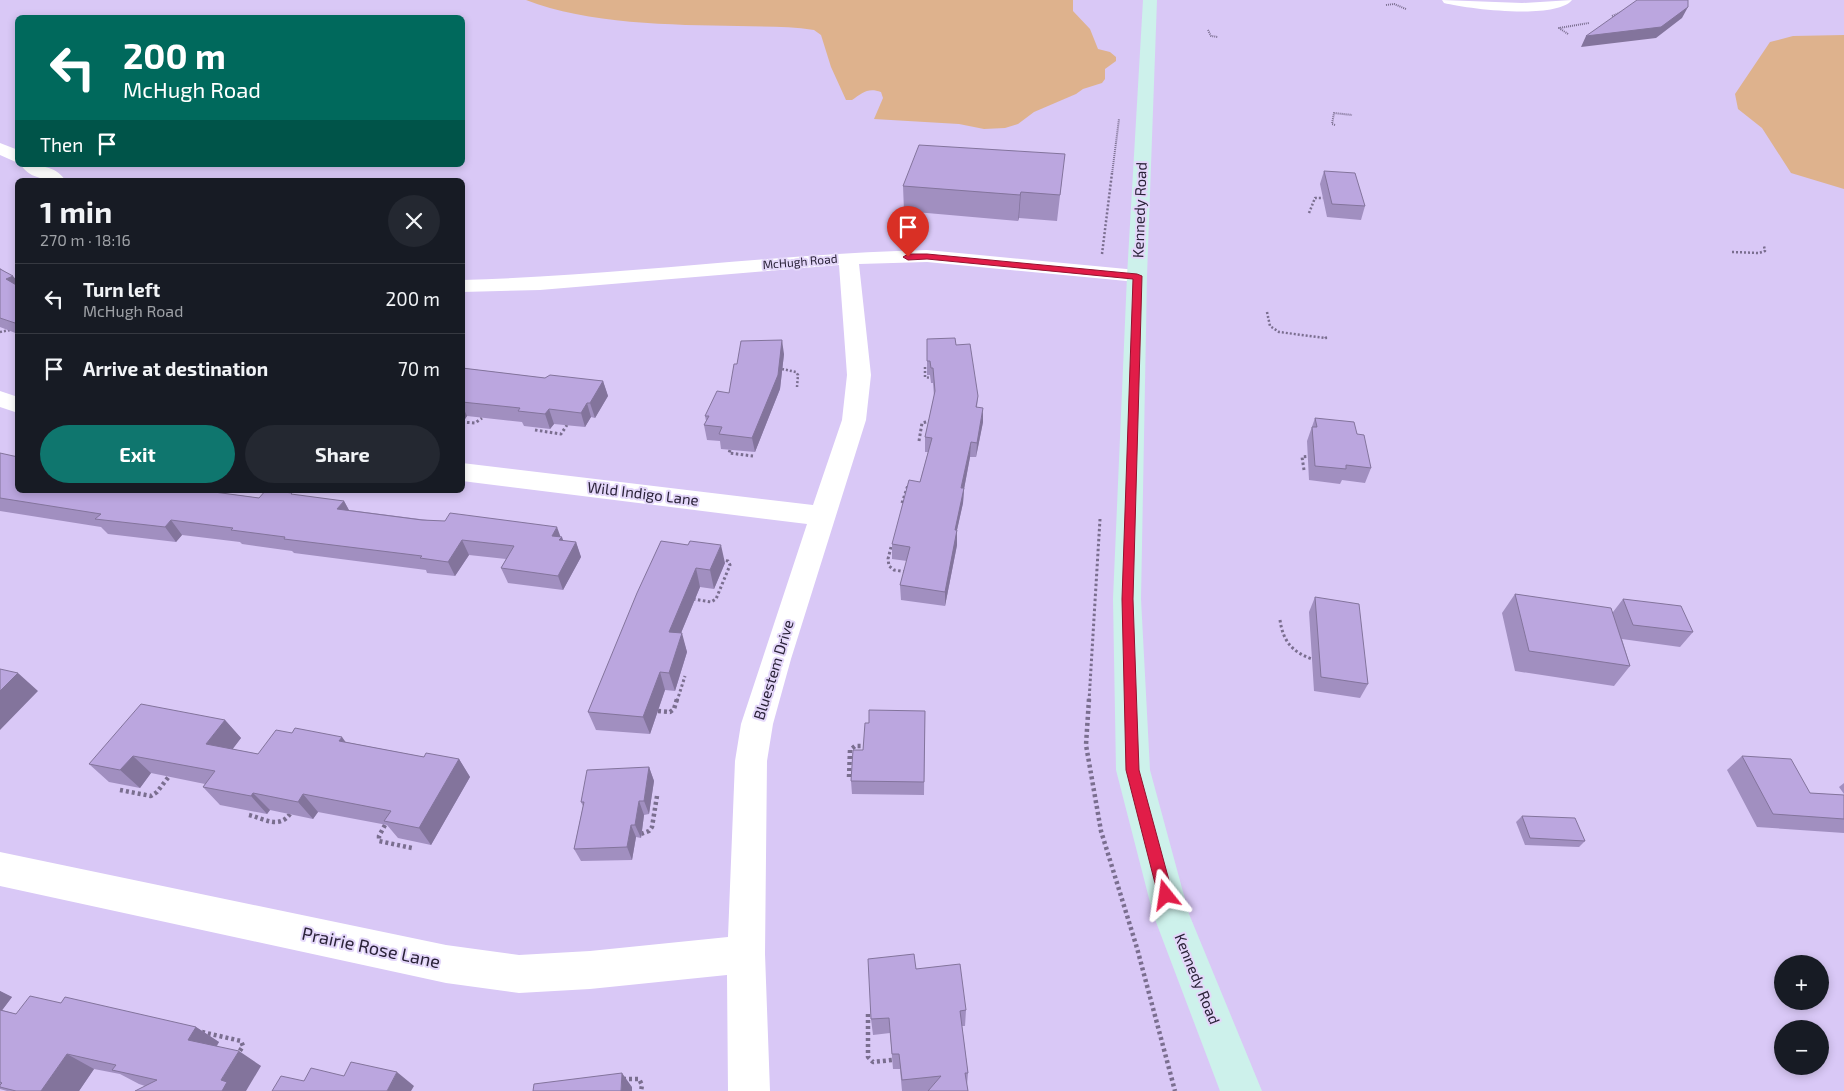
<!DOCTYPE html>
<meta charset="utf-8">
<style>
:root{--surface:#171b24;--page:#242831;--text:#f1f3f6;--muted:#9ea1a6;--line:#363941;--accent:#0f766e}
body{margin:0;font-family:"Exo 2",sans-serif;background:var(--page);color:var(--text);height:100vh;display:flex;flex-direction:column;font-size:19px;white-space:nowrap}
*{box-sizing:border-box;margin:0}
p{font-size:16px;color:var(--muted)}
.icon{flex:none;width:28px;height:28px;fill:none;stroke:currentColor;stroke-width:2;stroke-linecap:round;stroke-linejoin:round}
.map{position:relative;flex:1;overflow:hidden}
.side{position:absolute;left:15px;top:178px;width:450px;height:315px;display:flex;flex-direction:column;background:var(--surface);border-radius:8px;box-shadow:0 2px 8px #0003}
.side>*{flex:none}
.banner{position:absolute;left:15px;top:15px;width:450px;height:152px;border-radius:8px;box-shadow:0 2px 8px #0003;background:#00695c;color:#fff;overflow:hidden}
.fabs{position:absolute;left:1774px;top:955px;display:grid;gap:10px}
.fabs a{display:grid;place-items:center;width:55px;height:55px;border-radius:50%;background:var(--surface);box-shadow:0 2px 8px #0003;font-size:25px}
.pin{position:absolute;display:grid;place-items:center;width:42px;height:42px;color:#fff;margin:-51px -21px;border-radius:50% 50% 50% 0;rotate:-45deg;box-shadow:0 0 5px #0007}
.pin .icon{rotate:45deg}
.me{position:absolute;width:55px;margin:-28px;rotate:345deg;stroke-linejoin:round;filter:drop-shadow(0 0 4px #0008)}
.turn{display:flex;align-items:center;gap:18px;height:105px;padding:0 25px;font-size:22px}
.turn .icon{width:65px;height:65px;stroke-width:2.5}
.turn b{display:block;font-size:35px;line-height:42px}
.then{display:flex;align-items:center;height:48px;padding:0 25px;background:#0003;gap:10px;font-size:19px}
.round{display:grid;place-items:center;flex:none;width:52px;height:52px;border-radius:26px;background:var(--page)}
.overview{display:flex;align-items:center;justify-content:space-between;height:85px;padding:0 25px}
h1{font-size:30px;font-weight:700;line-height:38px}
.primary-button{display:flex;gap:10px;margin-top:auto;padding:10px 25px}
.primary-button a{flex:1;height:58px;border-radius:30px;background:var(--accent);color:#fff;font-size:20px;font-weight:700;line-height:58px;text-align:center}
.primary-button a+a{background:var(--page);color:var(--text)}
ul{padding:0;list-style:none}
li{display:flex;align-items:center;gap:15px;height:70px;padding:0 25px;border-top:1px solid var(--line)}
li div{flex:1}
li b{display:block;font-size:19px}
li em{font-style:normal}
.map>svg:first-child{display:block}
.green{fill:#deb28d}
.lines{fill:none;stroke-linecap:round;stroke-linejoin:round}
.path-far3{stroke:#7a6e8f;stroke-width:2;stroke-dasharray:1 1;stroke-linecap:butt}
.path-far2{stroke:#7a6e8f;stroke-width:2.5;stroke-dasharray:2 2;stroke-linecap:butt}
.path-far1{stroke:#7a6e8f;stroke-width:3;stroke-dasharray:2.5 2.5;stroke-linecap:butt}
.path{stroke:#7a6e8f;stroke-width:4.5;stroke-dasharray:3 3;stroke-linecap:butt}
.minor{fill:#fff;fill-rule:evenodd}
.secondary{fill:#cdf1eb;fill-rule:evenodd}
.wall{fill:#a18fc0}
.shaded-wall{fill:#83749c}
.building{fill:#bba6df;stroke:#83749c}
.route{fill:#e11d48;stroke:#92132f}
.labels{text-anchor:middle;stroke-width:4;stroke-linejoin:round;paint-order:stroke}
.far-street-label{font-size:12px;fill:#2a2238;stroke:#e4d7fa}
.street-label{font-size:15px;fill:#2a2238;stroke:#e4d7fa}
.near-street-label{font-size:18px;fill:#2a2238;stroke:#e4d7fa}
</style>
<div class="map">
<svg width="1844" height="1091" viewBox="0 0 1844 1091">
<rect width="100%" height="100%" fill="#d9c8f6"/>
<!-- green -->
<path class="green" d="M526,0H1073V11L1090,29L1098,49L1110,52L1116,57V61L1105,69V79L1102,83L1083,89L1076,94L1034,112L1018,124L1005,128L984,129L959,124L874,119L883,98L881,92C868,87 862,93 852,100H846L831,67L821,35L814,30C789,26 763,27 738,26C672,25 587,24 526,0Z
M1844,35V189L1791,173L1762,128L1738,109L1735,94L1770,42L1793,36Z"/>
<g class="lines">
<!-- path-far3 -->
<path class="path-far3" d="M1386,5L1394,4L1406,9
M1612,16L1622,12
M1208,30L1211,36L1218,37
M1568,34L1559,28L1589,23
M1335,125L1332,124L1334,113L1352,115
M1112,174L1119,119"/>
<!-- path-far2 -->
<path class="path-far2" d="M1309,213L1315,198H1323
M1732,252L1759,253L1765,251L1764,246
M1102,254L1112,173
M1267,312L1270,326L1279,332L1326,338L1325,336
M0,332L10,330
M925,367V377L930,378
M782,369L796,372L798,375L797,387"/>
<!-- path-far1 -->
<path class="path-far1" d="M462,422L475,423L482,418
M535,430L561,434L567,425
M919,441L922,423L930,421
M730,450L729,453L753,456
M1304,470L1302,457L1311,456
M902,503L908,485L911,482
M891,547L888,559L889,566L894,570L907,572
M693,599L711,602L716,599L730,565L728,561L722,560
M1280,620C1283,641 1292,652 1312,659
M677,701L685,676
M1089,701L1100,519"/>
<!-- path -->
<path class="path" d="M1089,699L1086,745L1101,831L1137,948L1175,1091
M658,711L670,712L674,709L677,699
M849,777L850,750L855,746H865
M120,790L151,796L157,792L170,775
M249,815C265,819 279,829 290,814
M385,825L379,836V841L412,848
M641,834L649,831L652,827L657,796
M868,1014V1057L873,1062L892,1060
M202,1032L241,1041L243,1046L237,1055
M623,1079H639L642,1085L641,1091"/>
<!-- minor -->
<path class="minor" d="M1442,0L1522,3L1572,0C1556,20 1468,9 1444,3Z
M0,143L18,150V163L0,155Z
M21,165C37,165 55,165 65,180C49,180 31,180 21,165Z
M927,250L1137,270L1144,272L1147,276L1144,280L1137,282L927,262L859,264L871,375L866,420L791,659L773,724L767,761L765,954L770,1091H728L727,975L590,989L519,993L446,983L0,886V852L446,945L519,955L590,951L728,937L735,761L741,724L807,524L462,481V463L813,505L842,420L847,375L839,265L540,290L462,292V280C618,276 772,254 927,250Z
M0,391L18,397V413L0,407Z"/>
<!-- secondary -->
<path class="secondary" d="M1143,0H1157L1147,276L1141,599L1150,770L1189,914L1262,1091H1220L1153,914L1116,770L1113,599L1127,276Z"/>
</g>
<!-- wall -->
<path class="wall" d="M1324,171L1365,206L1361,220L1327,217L1320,184Z
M1062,179L1057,221L1019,218L1018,221L904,211L903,186Z
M0,268L18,282V334L0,327Z
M927,339L956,345L978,396L977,407L983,422L976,457H970L964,489L963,503L957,530V545L945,606L901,600L900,585L907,561L892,559V544L920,482L928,452H925V437L934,396L933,383H931L930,375H927Z
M784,354L780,389L755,452L721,449L720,441L707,440L704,425L706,421L705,416L729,393L737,364Z
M462,368L545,378L603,381L608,396L595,418L591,417L585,427L554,424L550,429L524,426L522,422L467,416L465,419H462Z
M1315,418L1357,434L1371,468L1365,483L1342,480L1340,484L1309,480L1307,441Z
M0,453L18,490H201L259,498L293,495L344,501L349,510L560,537L563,541L576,542L581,557L563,590L508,583L501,568L506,559L469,555L455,576L427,573L426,570L294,553L292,551L242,544L240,542L182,535L176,542L108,534L101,527L0,511Z
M661,541L725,563L714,589L700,587L681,633L687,652L675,691L665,690L650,734L596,730L588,712Z
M1515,594L1613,612L1623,599L1693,632L1680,647L1622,639L1630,666L1614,686L1515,671L1502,613Z
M1315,597L1368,684L1360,698L1314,691L1309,612Z
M925,711L924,795L852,794L851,781L863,750L869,723Z
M225,720L241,738L232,749L258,754L346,742L424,757L459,759L470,777L431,845L398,838L387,825L318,812L313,819L270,810L267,814L220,805L203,787L205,784L151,773L140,788L109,782L89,764Z
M1742,756L1810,793L1844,795V833L1757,827L1727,770Z
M649,767L654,781L649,814L644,815L641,838L636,837L632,860L581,861L574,849L583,806L581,802Z
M1844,783V794L1839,787Z
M1522,816L1585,841L1579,847L1525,845L1516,822Z
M916,969L966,1010L965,1026H962L968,1073L967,1085L968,1091H902L900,1069H893L890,1033L873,1035L871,1019Z
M0,991L12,997L2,1010L16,1014L61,1003L196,1027L219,1042L217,1046L261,1066L145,1086L139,1084L120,1074L94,1069L79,1091H7L0,1089Z"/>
<!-- shaded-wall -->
<path class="shaded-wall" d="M1688,7L1682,18L1656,38L1581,47L1586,36Z
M1021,192L1019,218L1018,221L1020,195Z
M13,276L18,282V293L6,279Z
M782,340L784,354L780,389L755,452L752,438Z
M603,381L608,396L595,418L590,403Z
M587,403L591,417L585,427L581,413Z
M462,405L467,416L465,419L462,413Z
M983,408V422L976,457L977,443Z
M549,409L554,424L550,429L545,414Z
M971,442L970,457L964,489L963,503L957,530V545L945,606V592L961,488Z
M344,501L352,516L337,509Z
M171,520L182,535L176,542L165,527Z
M557,527L561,538L562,537L567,551L552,536Z
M462,540L469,555L455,576L448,562Z
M576,542L581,557L563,590L558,576Z
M721,545L725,563L714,589L710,570Z
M696,568L700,587L674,650L669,632Z
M682,633L687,652L675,691L669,673Z
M660,672L665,690L650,734L643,717Z
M18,673L38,691L0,730V691Z
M225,720L241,738L223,762L206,744Z
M342,737L355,755L339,741Z
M133,756L151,773L140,788L120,770Z
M459,759L470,777L431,845L419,828Z
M649,767L654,781L649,814L644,801Z
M253,793L270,810L267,814L251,796Z
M303,794L318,812L313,819L298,802Z
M639,801L644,815L641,838L635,825Z
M631,825L636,837L632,860L627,847Z
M0,991L12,997L0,1013Z
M196,1027L219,1042L211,1054L188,1040Z
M239,1051L261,1066L246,1091H222L221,1080Z
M67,1054L94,1069L79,1091H41Z
M397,1072L414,1086L411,1091H387Z
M622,1073L632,1087V1091H621Z"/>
<!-- building -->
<path class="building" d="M1637,0H1688V7L1661,27L1586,36Z
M919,145L1065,154L1060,195L1021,192L1020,195L903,186Z
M1324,171L1355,173L1365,206L1332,204Z
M0,269L13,276L6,279L18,286V324L0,318Z
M955,338L956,345L970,344L978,396L976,407L983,408L977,443L971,442L961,488H964L955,530H957L945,592L900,585L910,547L892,544L909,480L920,482L932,438L925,437L935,391L933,368H931L930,361H927V339Z
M782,340L778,375L752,438L719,434L722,427L704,425L709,416H705L717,391L729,393L734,364H737L741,341Z
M462,368L545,378L550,375L603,381L590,403H587L581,413L549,409L545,414L518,411L520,408L462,402Z
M1315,418L1354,422L1357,434L1364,435L1371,468L1346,465V469L1315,466L1312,427H1317Z
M0,453L18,457V490H199L259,498L266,490H268L292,493L291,494L344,501L337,509L422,520L445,521L450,513L557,527L552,536L562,537L559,540L576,542L558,576L501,568L514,546L462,540L448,562L420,558L422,556L284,539L285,537L231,530L233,528L171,520L165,527L95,519L101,514L0,498Z
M661,541L688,545L690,541L721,545L710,570L696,568L669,632L682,633L669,673L660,672L643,717L588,712L637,593Z
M1515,594L1611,608L1630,666L1529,651Z
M1315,597L1359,604L1368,684L1321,677Z
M1623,599L1681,606L1693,632L1633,625Z
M0,669L18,673L0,691Z
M141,704L225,720L206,744L258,754L276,730L292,733L295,728L342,737L339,741L424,757L426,753L459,759L419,828L384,821L391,811L303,794L298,802L253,793L251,796L203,787L215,771L133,756L120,770L89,764Z
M869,710L925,711L924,782L851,781L853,750H863L865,723H869Z
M1742,756L1791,759L1810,793L1844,795V819L1773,814Z
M649,767L644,801H639L635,825H631L627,847L574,849L584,802H581L587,770Z
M1522,816L1575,818L1585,841L1530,838Z
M914,954L916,969L960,964L966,1010L960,1011L968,1073H965L968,1091H928L941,1076L902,1080L899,1054H892L889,1018L871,1019L868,959Z
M30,996L61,1003L65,997L196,1027L188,1040L239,1051L221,1080L227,1082L222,1091H135L157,1080L112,1070L116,1065L67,1054L41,1091H16L0,1087V1085L2,1083L0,1082V1010L16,1014Z
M351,1062L397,1072L387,1091H272L281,1076L304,1081L311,1068L344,1076Z
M622,1073L621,1091H533L534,1084Z"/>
<!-- route -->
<path class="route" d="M927,254L1137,274L1142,276L1133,599L1139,770L1173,895L1171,900L1166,902L1161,900L1158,895L1126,770L1122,599L1133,279L927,259L908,260L903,257L908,254Z"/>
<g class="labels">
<!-- far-street labels -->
<g class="far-street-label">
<text transform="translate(800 262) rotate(-5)" y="4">McHugh Road</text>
</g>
<!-- street labels -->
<g class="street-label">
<text transform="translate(1140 210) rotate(-88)" y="5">Kennedy Road</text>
<text transform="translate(643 494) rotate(7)" y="5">Wild Indigo Lane</text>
<text transform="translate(774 670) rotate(-73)" y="5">Bluestem Drive</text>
<text transform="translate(1197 979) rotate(68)" y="5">Kennedy Road</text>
</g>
<!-- near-street labels -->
<g class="near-street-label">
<text transform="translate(371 948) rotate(12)" y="6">Prairie Rose Lane</text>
</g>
</g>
</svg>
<div class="fabs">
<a>+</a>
<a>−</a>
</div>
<div class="pin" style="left:908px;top:257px;background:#d93025"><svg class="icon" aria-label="arrive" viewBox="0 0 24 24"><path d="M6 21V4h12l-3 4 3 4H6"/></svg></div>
<svg class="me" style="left:1166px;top:895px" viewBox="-20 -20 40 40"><path d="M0-17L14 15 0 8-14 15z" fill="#e11d48" stroke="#fff" stroke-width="4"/></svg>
<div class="banner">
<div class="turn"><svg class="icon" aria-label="left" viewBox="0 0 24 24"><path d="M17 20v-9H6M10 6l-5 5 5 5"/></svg><div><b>200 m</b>McHugh Road</div></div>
<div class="then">Then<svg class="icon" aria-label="arrive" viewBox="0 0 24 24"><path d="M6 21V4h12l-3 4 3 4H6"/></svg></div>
</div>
<section class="side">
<div class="overview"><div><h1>1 min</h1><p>270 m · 18:16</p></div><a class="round"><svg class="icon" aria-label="close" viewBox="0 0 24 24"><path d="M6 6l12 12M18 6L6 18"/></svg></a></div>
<ul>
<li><svg class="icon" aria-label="left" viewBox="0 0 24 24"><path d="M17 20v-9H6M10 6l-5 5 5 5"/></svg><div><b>Turn left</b><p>McHugh Road</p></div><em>200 m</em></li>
<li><svg class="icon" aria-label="arrive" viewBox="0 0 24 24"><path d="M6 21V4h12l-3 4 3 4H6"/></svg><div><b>Arrive at destination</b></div><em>70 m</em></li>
</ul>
<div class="primary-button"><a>Exit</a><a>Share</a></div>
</section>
</div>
